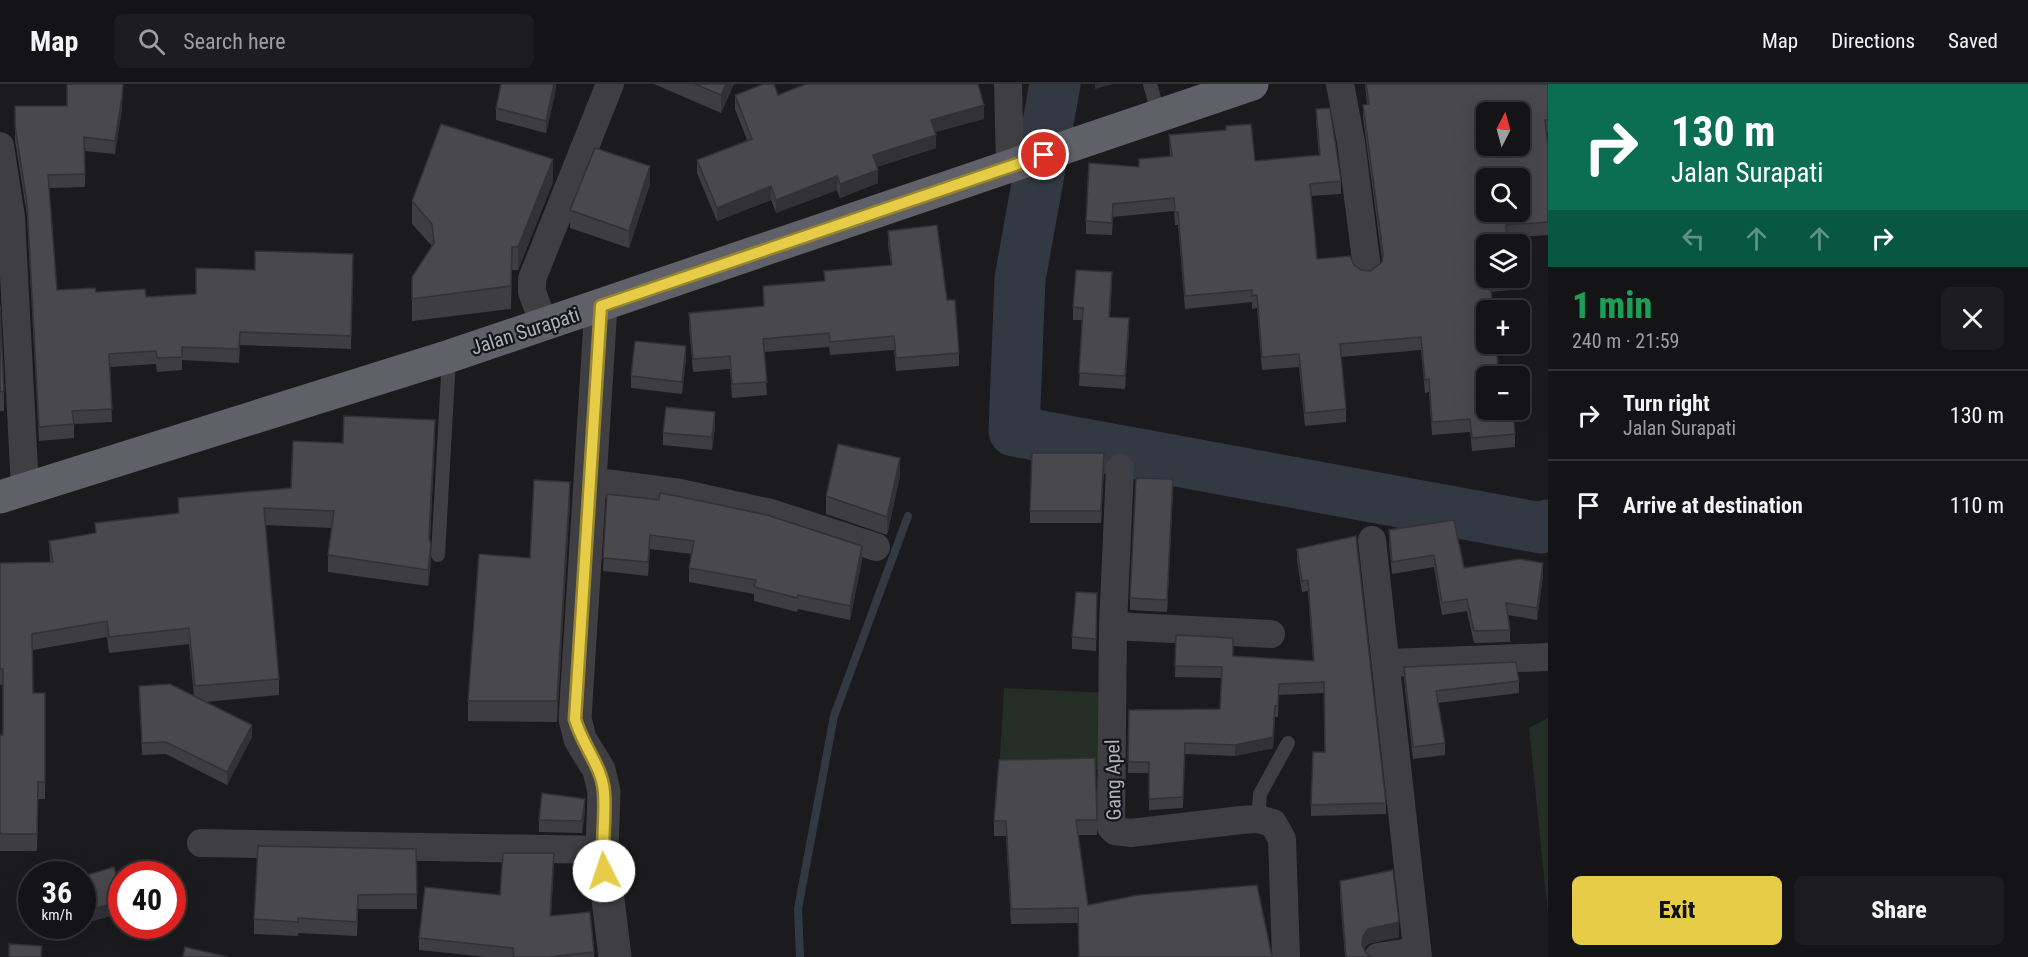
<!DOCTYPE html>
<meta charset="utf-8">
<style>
:root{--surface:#141416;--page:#1d1d1f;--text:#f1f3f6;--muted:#9d9ea1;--line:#333335;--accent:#e7cc48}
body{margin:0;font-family:"Roboto Condensed",sans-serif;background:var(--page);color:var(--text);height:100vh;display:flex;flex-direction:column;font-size:22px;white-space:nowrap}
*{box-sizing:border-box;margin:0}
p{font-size:20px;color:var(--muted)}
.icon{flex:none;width:33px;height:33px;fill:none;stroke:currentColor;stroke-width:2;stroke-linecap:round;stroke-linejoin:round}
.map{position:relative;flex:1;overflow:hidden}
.details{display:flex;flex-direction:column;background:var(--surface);width:480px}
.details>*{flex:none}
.guide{background:#0b6e4f;color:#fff;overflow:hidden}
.needle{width:39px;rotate:6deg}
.controls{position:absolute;left:1476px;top:18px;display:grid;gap:12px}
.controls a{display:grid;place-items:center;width:54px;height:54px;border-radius:9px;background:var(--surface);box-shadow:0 6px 24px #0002,0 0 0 2px var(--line);font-size:30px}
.speed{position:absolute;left:18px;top:777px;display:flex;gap:12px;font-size:30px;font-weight:700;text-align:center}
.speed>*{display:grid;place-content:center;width:78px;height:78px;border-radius:50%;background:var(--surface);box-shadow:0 6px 24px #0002,0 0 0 2px var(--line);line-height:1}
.speed small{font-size:15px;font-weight:400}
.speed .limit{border:9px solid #d22;background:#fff;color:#111}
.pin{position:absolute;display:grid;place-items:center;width:51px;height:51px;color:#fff;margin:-26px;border:3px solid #fff;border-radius:50%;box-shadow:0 2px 6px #0007}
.me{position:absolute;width:66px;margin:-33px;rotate:356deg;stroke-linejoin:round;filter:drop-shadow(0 0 4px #0008)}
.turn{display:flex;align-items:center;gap:21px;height:126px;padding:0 24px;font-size:27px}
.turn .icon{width:78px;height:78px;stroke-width:2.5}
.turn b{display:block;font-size:42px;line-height:51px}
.lanes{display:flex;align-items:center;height:57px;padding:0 24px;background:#0003;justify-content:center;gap:30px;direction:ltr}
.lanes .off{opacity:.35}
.round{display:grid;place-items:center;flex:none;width:63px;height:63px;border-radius:9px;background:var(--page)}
.summary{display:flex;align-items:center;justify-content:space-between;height:102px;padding:0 24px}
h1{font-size:36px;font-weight:800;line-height:45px;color:#1e9e55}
.button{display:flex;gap:12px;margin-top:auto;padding:12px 24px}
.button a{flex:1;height:69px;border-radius:9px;background:var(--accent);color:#111;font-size:24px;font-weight:800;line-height:69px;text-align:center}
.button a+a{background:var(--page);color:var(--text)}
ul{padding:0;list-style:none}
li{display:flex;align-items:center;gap:18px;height:90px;padding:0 24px;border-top:2px solid var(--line)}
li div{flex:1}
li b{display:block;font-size:22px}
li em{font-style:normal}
header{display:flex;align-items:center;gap:36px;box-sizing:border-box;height:84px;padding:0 30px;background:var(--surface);border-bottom:2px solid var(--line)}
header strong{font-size:28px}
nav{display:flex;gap:33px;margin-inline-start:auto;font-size:21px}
.search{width:420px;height:54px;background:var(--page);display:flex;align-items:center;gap:15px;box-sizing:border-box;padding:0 21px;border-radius:9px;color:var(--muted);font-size:22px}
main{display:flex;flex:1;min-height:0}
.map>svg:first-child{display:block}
.green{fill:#252d27}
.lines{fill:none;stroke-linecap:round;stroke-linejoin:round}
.stream{stroke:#333942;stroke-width:8}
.river{stroke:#333942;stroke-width:51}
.service{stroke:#3e3e43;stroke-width:14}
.minor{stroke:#3e3e43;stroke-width:28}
.tertiary{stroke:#3e3e43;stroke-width:33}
.trunk{stroke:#606069;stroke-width:33}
.wall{fill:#3e3e42}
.shaded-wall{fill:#323236}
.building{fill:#48484d;stroke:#323236;stroke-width:1.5;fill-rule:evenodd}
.route-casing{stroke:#96852f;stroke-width:15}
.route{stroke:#e7cc48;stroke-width:10}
.labels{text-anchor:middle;stroke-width:4.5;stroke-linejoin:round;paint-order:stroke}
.street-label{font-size:20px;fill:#aeb0bb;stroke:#161518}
</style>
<header>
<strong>Map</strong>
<div class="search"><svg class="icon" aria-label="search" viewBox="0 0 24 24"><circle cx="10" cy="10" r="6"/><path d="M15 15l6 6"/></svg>Search here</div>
<nav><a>Map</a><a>Directions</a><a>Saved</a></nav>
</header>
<main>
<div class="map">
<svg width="1548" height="873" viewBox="0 0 1548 873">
<rect width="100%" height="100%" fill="#1b1b1d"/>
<!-- green -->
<path class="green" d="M1004,604L1107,609L1104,685L999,687Z
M1548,634V831L1529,644Z"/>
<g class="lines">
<!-- stream -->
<path class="stream" d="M800,873L798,825L834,632L908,432"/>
<!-- river -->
<path class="river" d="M1055,0L1020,195L1014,347L1541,444L1548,441"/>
<!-- service -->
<path class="service" d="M1150,0L1159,32
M438,471L449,274
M1258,735L1260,710L1288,659"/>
<!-- minor -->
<path class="minor" d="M1008,0L1010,82
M1340,0L1351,58L1367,184
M0,62L11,133L25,405
M544,240L532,208V195L610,0
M1120,384L1113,542L1111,743L1115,747L1131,749L1241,736L1258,735L1273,739L1282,755L1286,873
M590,397L680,409L771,429L876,463
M1372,456L1418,873
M1113,542L1271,550
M1387,579L1548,573
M201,759L602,766
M1378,873L1417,867"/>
<!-- tertiary -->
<path class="tertiary" d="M601,222L575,635L580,655L599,686L604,708L602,766L615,873"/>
<!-- trunk -->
<path class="trunk" d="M0,413L450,272L1252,0"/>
</g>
<!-- wall -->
<path class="wall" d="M501,0H556L555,10L546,49L496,36V24Z
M654,0H734L721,29Z
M1365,0H1548V49H1547L1548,63V151L1507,154L1486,194H1511V206L1491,208L1486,292L1515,350V363L1472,367L1470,348L1432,351L1429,308L1425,309L1421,266L1341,273L1346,325V338L1305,342L1299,283L1262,286L1257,224L1252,225V218L1185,225L1178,141H1175L1174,127L1113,133L1112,151L1086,150V137L1139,83V75L1170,72L1169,51L1255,77L1319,71L1316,38V25L1341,97V110L1311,112L1317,175L1354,181L1361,186L1370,187L1382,178V175L1363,34V21H1367Z
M735,11H778L984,35L935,48L936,64L877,83L878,99L840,114L837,106L776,129L771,116L717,137L697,89V76L747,56L735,25Z
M15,22L122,25L115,70L85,67V103L49,104L57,206L146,213L196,210L255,186L353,170L351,265L240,261L239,279L182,276V286L157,288L156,280L110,283L112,338L74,340V354L39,357L27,132L15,56Z
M553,98L518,186H512L511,225L412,237V193L432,162L412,140V117Z
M650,100L629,164L570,144V126Z
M888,147L947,216L959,269V282L896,287L894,266L830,271L829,263L764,268L767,311L732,314L730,285L693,288L689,242V229L763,223V202L824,197V187L891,181L888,161Z
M1112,200L1110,233L1129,247L1125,305L1079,302L1082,236H1073V223Z
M0,221L4,307V327H0Z
M686,275L682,310L631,304V292Z
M715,341L712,366L663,361V349Z
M435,352L430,456L431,477L428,502L328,488V471L332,444L265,441L279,595V611L205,618L252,653L227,701L166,670L142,671L139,602L194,612L189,560L109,569L107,553L33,566V609H45V715H38L37,767H0V651H3V601H0V479L50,478L49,457L95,449V439L178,430V414L291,404L343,359Z
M1104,382L1101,439H1030V427Z
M900,392L887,451L826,430V412Z
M1173,407L1167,528L1130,526V514Z
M607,410L862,476L850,536L798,525L797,528L754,517V510L689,498V484L692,470L650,465L648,492L603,487Z
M570,418L557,638L468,637V617L530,474Z
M1389,446L1464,484L1543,491L1537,536L1508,531L1510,546V558L1474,559L1467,527L1442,531L1434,483L1392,490L1389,458Z
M1297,465L1386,719V730L1311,732V721L1325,668L1324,609L1279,611L1278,633H1275L1273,664L1235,672L1185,670L1183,724L1149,726V689H1128L1129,626L1220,625L1222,594L1175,593L1176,551L1233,572L1313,577L1308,507L1302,508L1297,476Z
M1097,509L1096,567L1072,565V553Z
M1404,583L1519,597V609L1438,619L1445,659V671L1413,675L1404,595Z
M585,727L582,749L539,748V736Z
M1097,736V751H1078V839L1011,840L1006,752H994V737Z
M416,765L417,825H358L357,852L298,849V852L254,850V835Z
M554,782L551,832L594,868V873H486L419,866V854Z
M83,792L122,811V829L92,837L83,804Z
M1340,797L1399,853L1368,860L1364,865L1366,869L1372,873H1345L1340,812Z"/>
<!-- shaded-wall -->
<path class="shaded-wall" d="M123,0L122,25L115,70V57Z
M554,0H556L555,10L546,49V37Z
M726,0H734L721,29V11Z
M1095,0H1113L1095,5Z
M984,21V35L931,49V36Z
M936,51V64L873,84V71Z
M553,75V98L518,186V163Z
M650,82V100L629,164V147Z
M878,86V99L840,114V100Z
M837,92V106L776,129V116Z
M771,102V116L717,137V124Z
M1129,234V247L1125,305V292Z
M686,262V275L682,310V298Z
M715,328V341L712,366V353Z
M435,336V352L429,471V454Z
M1104,369V382L1101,439V427Z
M900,374V392L887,451V433Z
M1173,395V407L1167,528V516Z
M570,398V418L557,638V617Z
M650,451V465L648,492V478Z
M431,460V477L428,502V486Z
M862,462V476L850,536V522Z
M1543,479V491L1537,536V524Z
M1275,622L1273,664L1235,672V661Z
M252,641V653L227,701V688Z
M585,715V727L582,749V737Z
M554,769V782L550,845V832Z
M358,811V825L357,852V838Z
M122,817V829L92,837V825Z
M1399,838V853L1368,860L1363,867L1362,861L1363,852L1368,845Z"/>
<!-- building -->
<path class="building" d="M67,0H123L122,12L115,57L84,53L85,90L48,91L57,206L95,204L96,208L145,205L146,213L196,210V184L255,186V167L353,170L351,252L240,248L239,265L182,263V273L157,274L156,267L109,270L112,325L72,327L74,340L39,343L27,119L15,42V22H67Z
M501,0H554L546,37L496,24Z
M695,0H726L721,11Z
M764,0H774L778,11L806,0H978L984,21L931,36L936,51L873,71L878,86L840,100L837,92L776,116L771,102L717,124L697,76L752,55L735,11Z
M1366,0H1548V36H1545L1548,63V138L1506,141L1508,160H1486V194H1504L1490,195L1493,226H1486V260H1496L1499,292H1486V326H1513L1515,350L1472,354L1470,335L1432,338L1429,295L1425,296L1421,253L1340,260L1346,325L1305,329L1299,270L1262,273L1257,211L1252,212V206L1185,212L1178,128H1175L1174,114L1113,120L1112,139L1086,137L1089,79L1139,83V75L1172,72L1169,51L1226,46V42L1251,40L1255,77L1320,71L1316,25L1330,24L1341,97L1310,100L1317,175L1350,172L1354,181L1361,186L1370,187L1382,178L1383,169L1363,21L1369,20ZM1486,28H1520V62H1486ZM1486,94H1520V128H1486Z
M441,40L553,75L518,163H512L511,202L412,215V193L434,159L432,140L412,117Z
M595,64L650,82L629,147L570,126Z
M937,141L947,216H955L959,269L896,274L894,252L830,258L829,249L763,255L767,298L732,300L730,272L693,275L689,229L764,222L763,202L825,197L824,187L892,181L888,147Z
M1076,186L1112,188L1109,233L1129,234L1125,292L1079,289L1083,224L1073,223Z
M0,221L4,307L0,308Z
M635,257L686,262L682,298L631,292Z
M666,323L715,328L712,353L663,349Z
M344,332L435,336L429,454L431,460L428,486L328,471L334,427L264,424L279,595L195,602L189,544L109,553L107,537L32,550L33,609H45V698H38L37,750H0V651H3V585H0V479L53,478L49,457L96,449L95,439L179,429L178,414L291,404L293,357L343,359Z
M838,360L900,374L887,433L826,412Z
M1032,369H1104L1101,427H1030Z
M1136,394L1173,395L1167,516L1130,514Z
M534,396L570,398L557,617H468L479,470L530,474Z
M660,409L677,412L767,431L862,462L850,522L798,511L797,514L754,503L756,496L689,484L694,457L650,451L648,478L603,474L607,410L659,416Z
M1454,436L1464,484L1520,475L1543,479L1537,524L1506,519L1510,546L1474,547L1467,515L1442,519L1434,471L1392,478L1389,446Z
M1356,452L1386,719L1311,721L1313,668H1325L1324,598L1279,600L1278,622H1275L1273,653L1235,661L1185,659L1183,713L1149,715V678H1128L1129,626L1220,625L1222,583L1175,582L1176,551L1233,554V572L1314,577L1308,496L1302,497L1297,465Z
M1076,508L1097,509L1096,555L1072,553Z
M1516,578L1519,597L1436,607L1445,659L1413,663L1404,583Z
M170,600L252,641L227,688L166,658L142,659L139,602Z
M1095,674L1097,736H1076L1088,821L1138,811L1257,801L1272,873H1079L1078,824L1011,825L1006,737H994L999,676Z
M542,709L585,715L582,737L539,736Z
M258,762L416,765L417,810L358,811L357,838L298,834V838L254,835Z
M503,769H554L550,832L590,828L594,868L548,873H514L513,864L419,854L425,803L500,811Z
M114,783L122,811V817L92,825L83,792Z
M1393,786L1399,838L1368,845L1363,852L1362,861L1366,869L1372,873H1346L1340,797Z
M9,860L42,862L41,873H9Z
M185,863L228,873H183Z"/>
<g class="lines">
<!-- route casing -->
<g class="route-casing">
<path id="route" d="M604,787C601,760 606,734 604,708C602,682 582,661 575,635L601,222L1044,71"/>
</g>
<!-- route -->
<use href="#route" class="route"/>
</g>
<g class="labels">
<!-- street labels -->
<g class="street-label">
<text transform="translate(525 247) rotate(-18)" y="7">Jalan Surapati</text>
<text transform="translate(1113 696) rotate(-91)" y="7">Gang Apel</text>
</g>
</g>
</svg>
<div class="controls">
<a><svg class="needle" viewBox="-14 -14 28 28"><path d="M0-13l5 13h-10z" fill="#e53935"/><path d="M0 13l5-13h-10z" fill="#9d9ea1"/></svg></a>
<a><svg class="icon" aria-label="search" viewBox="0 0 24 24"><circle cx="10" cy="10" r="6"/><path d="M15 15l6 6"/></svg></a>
<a><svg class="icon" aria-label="layers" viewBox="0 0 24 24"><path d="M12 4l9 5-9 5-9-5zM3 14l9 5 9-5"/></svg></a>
<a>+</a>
<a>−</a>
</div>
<div class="speed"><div>36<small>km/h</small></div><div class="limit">40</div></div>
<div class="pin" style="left:1044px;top:71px;background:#d93025"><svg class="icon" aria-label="arrive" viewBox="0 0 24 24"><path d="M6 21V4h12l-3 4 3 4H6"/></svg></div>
<svg class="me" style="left:604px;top:787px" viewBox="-20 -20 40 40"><circle r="19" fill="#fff"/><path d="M0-13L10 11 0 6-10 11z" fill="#e7cc48"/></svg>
</div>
<section class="details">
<div class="guide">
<div class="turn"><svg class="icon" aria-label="right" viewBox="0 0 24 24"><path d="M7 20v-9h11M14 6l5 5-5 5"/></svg><div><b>130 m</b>Jalan Surapati</div></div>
<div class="lanes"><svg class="icon off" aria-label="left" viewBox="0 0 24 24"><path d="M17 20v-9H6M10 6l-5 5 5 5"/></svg><svg class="icon off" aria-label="ahead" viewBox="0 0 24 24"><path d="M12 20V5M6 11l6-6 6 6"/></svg><svg class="icon off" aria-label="ahead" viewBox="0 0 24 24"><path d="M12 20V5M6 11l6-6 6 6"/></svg><svg class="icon" aria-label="right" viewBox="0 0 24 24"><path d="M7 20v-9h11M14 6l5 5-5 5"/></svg></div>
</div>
<div class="summary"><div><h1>1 min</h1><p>240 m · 21:59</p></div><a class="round"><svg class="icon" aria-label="close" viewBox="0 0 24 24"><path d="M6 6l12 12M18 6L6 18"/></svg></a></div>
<ul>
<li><svg class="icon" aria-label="right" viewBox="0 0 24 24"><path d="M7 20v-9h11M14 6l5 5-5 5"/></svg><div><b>Turn right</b><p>Jalan Surapati</p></div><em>130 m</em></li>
<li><svg class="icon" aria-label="arrive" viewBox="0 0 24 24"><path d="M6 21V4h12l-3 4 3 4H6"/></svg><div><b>Arrive at destination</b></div><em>110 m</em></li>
</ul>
<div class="button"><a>Exit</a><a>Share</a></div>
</section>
</main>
